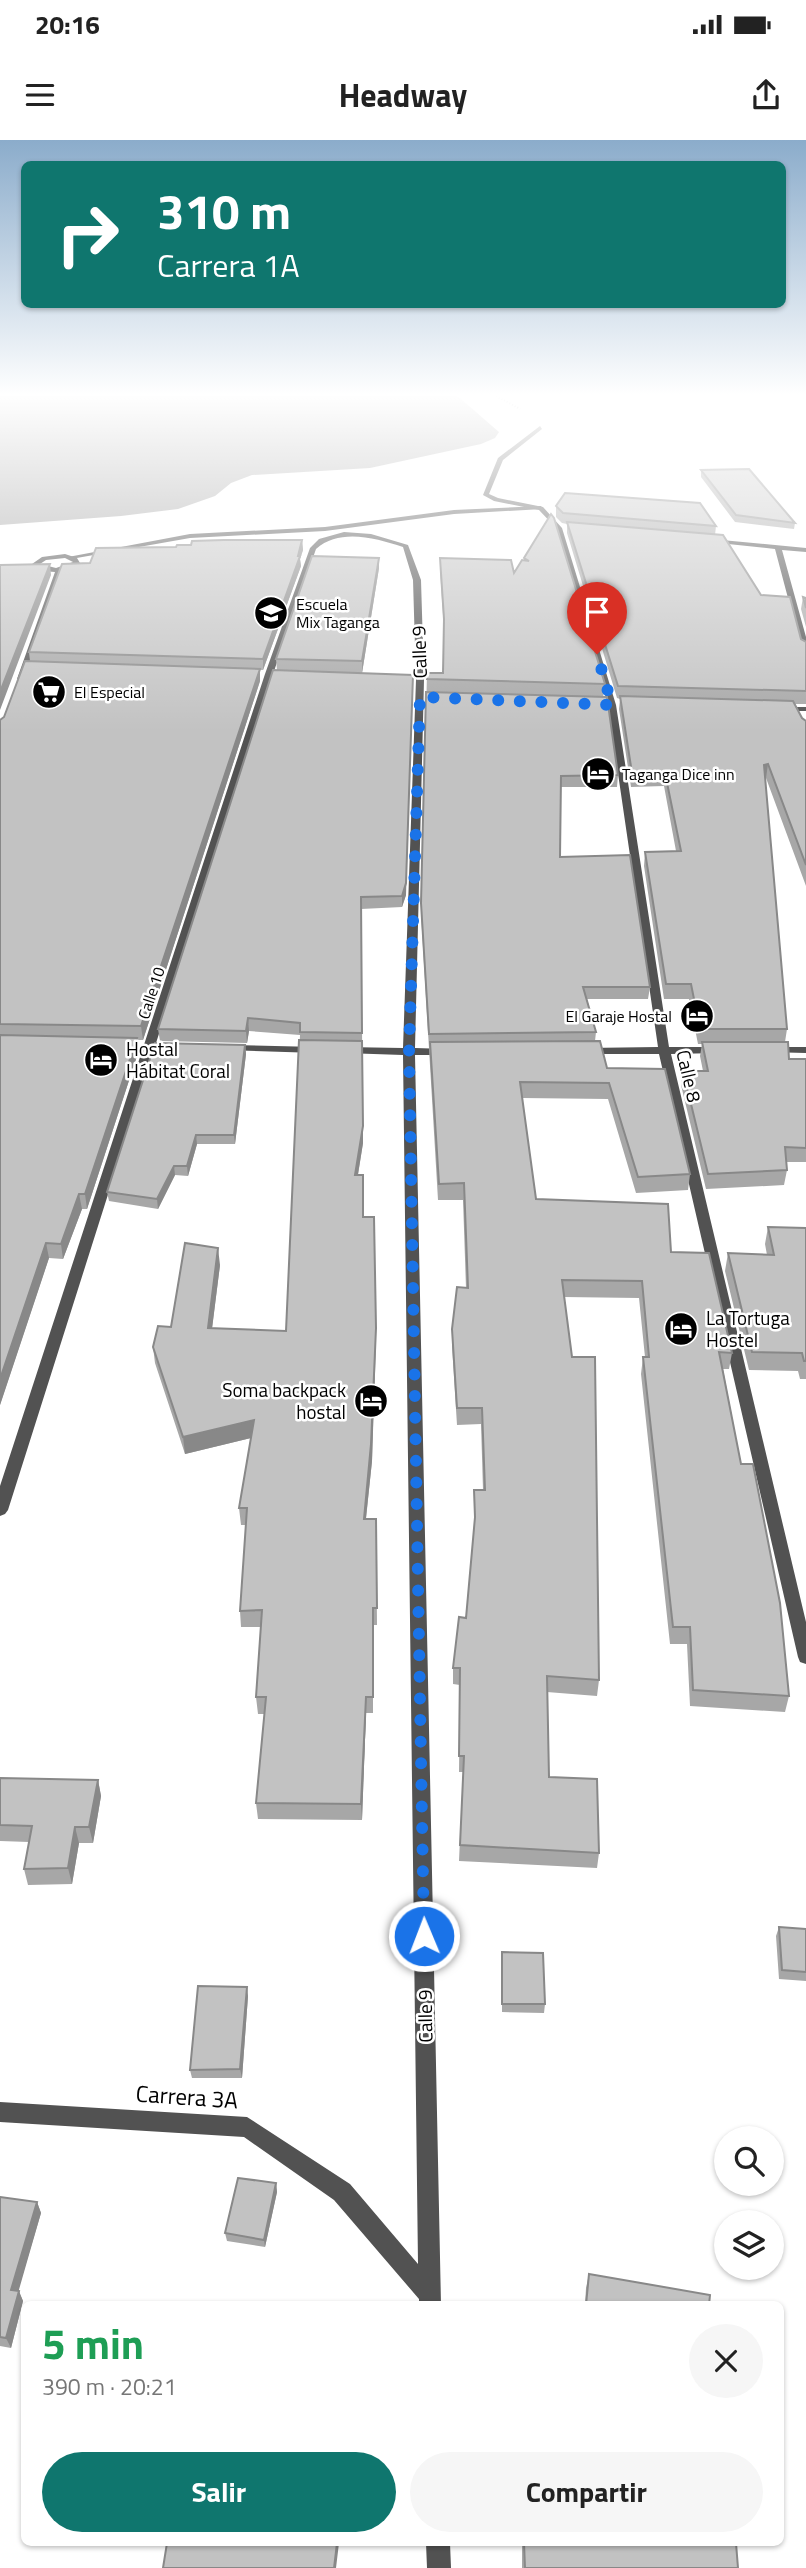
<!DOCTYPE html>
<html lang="es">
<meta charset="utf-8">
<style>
:root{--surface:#fff;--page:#f6f6f6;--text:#222;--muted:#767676;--accent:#0f766e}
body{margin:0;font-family:"Titillium Web",sans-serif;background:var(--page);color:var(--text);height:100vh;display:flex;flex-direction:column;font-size:26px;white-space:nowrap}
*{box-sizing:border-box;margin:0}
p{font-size:23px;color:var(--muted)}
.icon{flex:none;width:38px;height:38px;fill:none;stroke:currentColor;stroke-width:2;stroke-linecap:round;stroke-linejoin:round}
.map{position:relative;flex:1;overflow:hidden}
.panel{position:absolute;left:21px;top:2161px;width:763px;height:245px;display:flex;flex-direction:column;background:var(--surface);border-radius:10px;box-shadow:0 2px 5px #0004}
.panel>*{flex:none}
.hud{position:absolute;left:21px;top:21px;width:765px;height:147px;border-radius:10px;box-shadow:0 2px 5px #0004;background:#0f766e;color:#fff;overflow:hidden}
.tools{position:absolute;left:714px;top:1986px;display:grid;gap:14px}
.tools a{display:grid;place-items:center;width:70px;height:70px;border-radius:50%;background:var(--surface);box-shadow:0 2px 5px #0004;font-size:35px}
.pin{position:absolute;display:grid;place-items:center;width:60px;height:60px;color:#fff;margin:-72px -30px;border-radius:50% 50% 50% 0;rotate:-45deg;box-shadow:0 0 7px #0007}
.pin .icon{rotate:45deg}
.me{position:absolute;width:77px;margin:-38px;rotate:359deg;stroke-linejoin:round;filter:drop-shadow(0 0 5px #0008)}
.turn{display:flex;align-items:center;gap:24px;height:147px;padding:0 21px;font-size:32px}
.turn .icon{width:91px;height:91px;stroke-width:2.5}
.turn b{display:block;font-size:49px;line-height:60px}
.round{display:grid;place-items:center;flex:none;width:74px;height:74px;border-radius:37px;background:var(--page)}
.summary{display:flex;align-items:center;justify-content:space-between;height:119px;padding:0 21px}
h1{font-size:42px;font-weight:700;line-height:52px;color:#1e9e55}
.button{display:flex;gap:14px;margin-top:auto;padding:14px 21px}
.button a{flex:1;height:80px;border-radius:42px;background:var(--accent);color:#fff;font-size:28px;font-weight:700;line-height:80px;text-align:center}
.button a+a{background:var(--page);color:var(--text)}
.status{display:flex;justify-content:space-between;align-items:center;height:49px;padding:0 35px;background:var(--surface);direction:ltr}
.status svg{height:19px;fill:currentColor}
header{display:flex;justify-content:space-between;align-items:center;height:91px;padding:0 21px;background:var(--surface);font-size:32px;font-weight:700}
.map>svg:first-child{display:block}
.water{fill:#a0a0a0}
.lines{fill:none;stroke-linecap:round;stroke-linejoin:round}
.path{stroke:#747474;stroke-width:2;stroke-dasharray:1 2;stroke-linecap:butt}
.pedestrian{fill:#525252;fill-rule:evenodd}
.minor{fill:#525252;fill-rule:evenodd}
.wall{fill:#a7a7a7}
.shaded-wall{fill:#888}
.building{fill:#c2c2c2;stroke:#888;stroke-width:2}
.route{stroke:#1a73e8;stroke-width:12;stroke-dasharray:0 21.6}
.labels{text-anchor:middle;stroke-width:5;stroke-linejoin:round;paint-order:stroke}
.far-poi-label{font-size:16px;fill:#000;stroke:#fff;text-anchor:start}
.far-street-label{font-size:16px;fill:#000;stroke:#fff}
.street-label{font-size:19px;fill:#000;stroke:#fff}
.poi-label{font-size:19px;fill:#000;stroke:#fff;text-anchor:start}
.near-street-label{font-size:23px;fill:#000;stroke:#fff}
</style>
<div class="status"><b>20:16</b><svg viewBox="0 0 49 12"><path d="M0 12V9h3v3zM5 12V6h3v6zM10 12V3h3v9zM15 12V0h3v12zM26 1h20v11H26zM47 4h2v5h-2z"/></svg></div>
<header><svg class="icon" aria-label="menu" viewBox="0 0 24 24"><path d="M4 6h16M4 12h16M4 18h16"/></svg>Headway<svg class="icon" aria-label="share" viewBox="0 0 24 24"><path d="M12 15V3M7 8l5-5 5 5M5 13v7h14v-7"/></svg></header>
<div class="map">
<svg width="806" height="2428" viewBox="0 0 806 2428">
<rect width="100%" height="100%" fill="#fff"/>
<!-- water -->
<path class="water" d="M0,253H454L499,292L495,298L481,304L370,328L252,335L231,343L215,356L178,369L121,376L0,385Z"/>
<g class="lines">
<!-- path -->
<path class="path" d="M491,253L520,269"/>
<!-- pedestrian -->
<path class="pedestrian" d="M541,366L543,369L454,374L325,391L190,398L71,419L68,417L190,394L325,387L454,370Z"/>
<!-- minor -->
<path class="minor" d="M540,286L542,289L503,320L489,354L498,358L543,367L562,388L616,565L669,907H720L726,910L720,913L671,914L806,1482V1524L800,1522L798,1517L659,914H586L580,911L586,908L658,907L608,565L556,388L539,370L494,361L483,355L498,318Z
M344,392L371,394L408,405L421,440L424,540L415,908L447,909L453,912L447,915H415L441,2165H419V2159L334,2060L244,1997L0,1982V1962L247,1977L350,2044L418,2124L403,915L344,913L338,910L344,907L403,908L416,540L413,440L403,407C375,398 340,388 316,409L273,534L8,1370L5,1374L0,1376V1346L265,534L310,408L319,399Z
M711,399L806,408V412L782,410L806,497V513L802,511L775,409L709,402Z
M65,414L77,418L80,423L62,431L24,537L17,539L55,432L42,431L32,424L42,417ZM65,418L73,422L56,428L40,424L46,420Z
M775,567H806V571H775Z
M229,905L317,907L323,910L317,913L225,910V906Z
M771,907H806V913L767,912L765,910Z
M426,2403H450L451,2428H427Z"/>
</g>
<!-- wall -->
<path class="wall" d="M701,330L795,383L794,389L735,382L701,337Z
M556,366L716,386L715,395L761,455L801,499L806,502V564H795L802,578L806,581V746L766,638H765L787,889L785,902L789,919H806V1022H786L787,1030L784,1045L706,1049L681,945L683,931H703L700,916L702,904H698L689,859H664L644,726L645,712L676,711L664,646L631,647L619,569L620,559L617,558L567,393V384L562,383L556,377Z
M551,374L605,544L603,557L618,635L617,647H561L560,717L650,847L648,859H587L596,892L595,901L607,928L690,1034L688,1050L636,1053L608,959L522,958L536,1059L671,1112L732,1213L729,1229H723L741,1324L789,1556L785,1572L690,1566L687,1504H670L641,1234L643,1217H645L639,1158L564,1157L599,1540L597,1556L547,1552L549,1637L599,1713L597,1728L459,1721L463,1632H459L460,1545L453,1544V1528L466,1478L474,1388V1350H483L481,1284L457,1285L452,1206V1189L466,1148L463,1060H438L421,774L427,533H443L444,490L440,430V418L514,433L524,420V418Z
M302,400L303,410L300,419L301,426L263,530H260V541L143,900H137L138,913L87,1069H82L63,1119L49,1118L0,1265V580L4,577L30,521L29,512L90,423L176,407Z
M379,418V428L362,533L277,530L276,519Z
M803,457L806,458V487L801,469Z
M273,530L406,755L402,767L361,769L363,1003L358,1035L364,1077L376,1204L372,1321L366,1379H376L377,1485H373V1573H366L362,1680L258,1679L256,1663L265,1574H258L256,1557L261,1487H241L240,1471L246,1385H241L239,1368L251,1298L185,1314L155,1223L153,1207L171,1187L220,1125L212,1188L286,1191L300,895L249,891L247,903L160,901L158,889Z
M245,905L246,914L235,1004H197L188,1036L175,1035L158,1069L109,1061L107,1052Z
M768,1087L806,1088V1239H800L798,1231L749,1230L725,1131L728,1113L767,1115L765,1104Z
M0,1638L98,1640L101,1656L93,1703H79L72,1744L28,1745L24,1729L29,1702L0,1701Z
M779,1787L806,1789V1841L779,1839L776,1796Z
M502,1812L545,1864L544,1873L502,1872Z
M248,1856L242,1938H192L190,1930Z
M276,2043L277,2052L265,2107L227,2101L225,2093Z
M0,2057L37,2062L41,2073L18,2150L23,2161L11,2208L0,2206Z
M589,2134L709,2165H585L586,2148Z
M522,2403H736L738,2428H522Z"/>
<!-- shaded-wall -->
<path class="shaded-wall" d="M302,400L303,410L300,419L301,426L263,530V519L298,416Z
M379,418V428L362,533V521Z
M50,424L51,435L0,570V552Z
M260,529V541L143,900L141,886Z
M413,535L406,755L402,767V756Z
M768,624L766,638L762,639L764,625Z
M248,878L249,891L247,903L246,891Z
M137,898L138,913L87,1069L85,1054Z
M362,901L363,1003L355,1052V1035Z
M245,905L246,914L235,1004L234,995Z
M196,995L197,1004L188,1036L187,1026Z
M174,1026L175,1035L158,1069L157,1059Z
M79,1054L82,1069L63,1119L61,1104Z
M46,1103L49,1118L0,1265V1239Z
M218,1108L220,1125L210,1205L208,1188Z
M376,1188L372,1321L364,1396V1379Z
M254,1280L255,1297L185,1314L183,1297Z
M366,1557V1573L362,1680L361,1664Z
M98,1640L101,1656L93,1703L89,1687Z
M75,1687L79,1703L72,1744L68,1728Z
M247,1847L248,1856L242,1938L240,1929Z
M276,2043L277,2052L265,2107L264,2100Z
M37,2062L41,2073L16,2160L11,2150Z
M19,2151L23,2161L11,2208L6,2198Z
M337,2403H339L336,2428H334Z"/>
<!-- building -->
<path class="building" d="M749,329L795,383L736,375L701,330Z
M565,353L700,363L716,386L563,373L556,366Z
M551,374L554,378L605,544L427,539V533H443L444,479L440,418L511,420L514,433L522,420L529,421L524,418Z
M567,382L723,395L761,455L790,457L801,499L806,502V551L618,546Z
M224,400H302L298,416H300L263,519L29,512L62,424L90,423L96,408L176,407L177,405H191L192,401Z
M312,416L379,418L362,521L276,519Z
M50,424L0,552V425Z
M803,457L806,458V468Z
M25,521L260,529L141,886L0,884V580L4,577Z
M273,530L413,535L406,743L402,756L361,757L362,893L300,892V883L248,878L246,891L158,889Z
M426,552L607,557L618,635L561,636L560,717L630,715L650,847H583L596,892L429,894L421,763Z
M620,556L793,561L802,578L806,581V725L768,624L764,625L787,889H700L691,844H666L645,712L681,711L665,633H632Z
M0,895L137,898L85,1054H79L61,1104L46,1103L0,1239Z
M299,900L362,901L363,986L355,1035H363V1077H374L376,1188L371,1304L364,1379H376L377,1468H373V1557H366L361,1664L256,1663L266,1557H256L262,1470L240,1471L247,1368H239L254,1280L183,1297L153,1207L158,1186L171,1187L185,1103L218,1108L208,1188L286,1191Z
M600,901L607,928L665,929L690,1034L638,1037L609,943L520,942L536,1059L668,1064L671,1112L709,1113L732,1213L719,1212L741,1324H753L780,1463L789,1556L693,1550L690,1487H673L643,1217H649L642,1141L562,1140L572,1217H595L599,1540L547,1536L549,1637L597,1639L599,1713L460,1705L464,1616H459L460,1528H453L459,1477L466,1478L475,1377L474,1350H485L482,1268H457L452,1189L457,1147L468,1148L464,1043L439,1044L430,902Z
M702,902H788L789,919H806V1008L785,1007L787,1030L708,1034L683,931H708Z
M155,903L245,905L234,995H196L187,1026H174L157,1059L107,1052Z
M768,1087L806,1088V1221H804L802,1213L752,1212L728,1113L774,1115Z
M0,1638L98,1640L89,1687H75L68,1728L24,1729L32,1686L0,1685Z
M779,1787L806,1789V1832L782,1830Z
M502,1812L543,1813L545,1864H502Z
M198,1846L247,1847L240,1929L190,1930Z
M238,2038L276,2043L264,2100L225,2093Z
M0,2057L37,2062L11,2150L19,2151L6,2198L0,2197Z
M589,2134L710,2155L709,2165H586Z
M167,2403H337L334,2428H163Z
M524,2403H736L738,2428H525Z"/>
<!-- sky -->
<linearGradient id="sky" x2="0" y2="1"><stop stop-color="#8baccb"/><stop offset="0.43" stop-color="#fff"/><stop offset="1" stop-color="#fff" stop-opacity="0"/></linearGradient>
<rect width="806" height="592" fill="url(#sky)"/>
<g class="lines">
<!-- route -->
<path class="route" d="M424,1796L409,912L420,557L612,565L597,514"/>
</g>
<!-- icons -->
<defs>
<g id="school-disc" transform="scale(1.75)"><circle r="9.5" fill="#000" stroke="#fff"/><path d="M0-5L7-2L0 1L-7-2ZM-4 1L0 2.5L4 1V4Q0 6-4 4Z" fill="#fff"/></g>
<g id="supermarket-disc" transform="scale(1.75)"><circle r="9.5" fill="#000" stroke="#fff"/><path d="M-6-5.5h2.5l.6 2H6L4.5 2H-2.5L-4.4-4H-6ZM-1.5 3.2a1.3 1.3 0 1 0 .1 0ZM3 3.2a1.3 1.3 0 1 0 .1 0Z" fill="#fff"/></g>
<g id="hotel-disc" transform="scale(1.75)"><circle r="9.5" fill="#000" stroke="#fff"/><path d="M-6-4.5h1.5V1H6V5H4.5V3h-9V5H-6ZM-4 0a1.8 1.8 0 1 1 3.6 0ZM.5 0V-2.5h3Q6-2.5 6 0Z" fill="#fff"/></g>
</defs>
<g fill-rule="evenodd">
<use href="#school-disc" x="271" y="473"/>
<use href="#supermarket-disc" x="49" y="552"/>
<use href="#hotel-disc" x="598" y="634"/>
<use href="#hotel-disc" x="697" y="876"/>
<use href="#hotel-disc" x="101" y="920"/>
<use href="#hotel-disc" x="681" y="1189"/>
<use href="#hotel-disc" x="371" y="1261"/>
</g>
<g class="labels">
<!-- far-poi labels -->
<g class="far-poi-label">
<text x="296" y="470">Escuela<tspan x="296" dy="18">Mix Taganga</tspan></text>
<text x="74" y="558">El Especial</text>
<text x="622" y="640">Taganga Dice inn</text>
<text x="672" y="882" text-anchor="end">El Garaje Hostal</text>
</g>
<!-- far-street labels -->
<g class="far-street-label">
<text transform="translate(151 853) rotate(-72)" y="6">Calle 10</text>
</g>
<!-- street labels -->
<g class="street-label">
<text transform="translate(419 512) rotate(-92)" y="7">Calle 9</text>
<text transform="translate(689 936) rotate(77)" y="7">Calle 8</text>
<text transform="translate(425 1876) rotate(-91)" y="7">Calle 9</text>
</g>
<!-- poi labels -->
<g class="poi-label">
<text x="126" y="916">Hostal<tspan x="126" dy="22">Hábitat Coral</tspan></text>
<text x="706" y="1185">La Tortuga<tspan x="706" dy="22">Hostel</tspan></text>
<text x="346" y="1257" text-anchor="end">Soma backpack<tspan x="346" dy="22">hostal</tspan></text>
</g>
<!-- near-street labels -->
<g class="near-street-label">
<text transform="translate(187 1957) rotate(4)" y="8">Carrera 3A</text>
</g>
</g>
</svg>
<div class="tools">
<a><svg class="icon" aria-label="search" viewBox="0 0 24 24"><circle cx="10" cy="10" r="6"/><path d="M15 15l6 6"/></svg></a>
<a><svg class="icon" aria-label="layers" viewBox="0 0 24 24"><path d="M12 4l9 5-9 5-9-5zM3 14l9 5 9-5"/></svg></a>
</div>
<div class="pin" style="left:597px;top:514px;background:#d93025"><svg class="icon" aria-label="arrive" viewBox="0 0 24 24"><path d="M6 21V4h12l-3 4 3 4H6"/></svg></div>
<svg class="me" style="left:424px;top:1796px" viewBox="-20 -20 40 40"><circle r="17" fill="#1a73e8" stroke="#fff" stroke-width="3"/><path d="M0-11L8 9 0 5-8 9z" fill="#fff"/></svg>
<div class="hud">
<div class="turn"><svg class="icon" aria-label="right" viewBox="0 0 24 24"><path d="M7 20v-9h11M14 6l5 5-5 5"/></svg><div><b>310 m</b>Carrera 1A</div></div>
</div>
<section class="panel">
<div class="summary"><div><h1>5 min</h1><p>390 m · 20:21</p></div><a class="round"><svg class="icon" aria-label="close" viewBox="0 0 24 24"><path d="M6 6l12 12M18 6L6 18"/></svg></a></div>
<div class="button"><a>Salir</a><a>Compartir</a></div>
</section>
</div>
